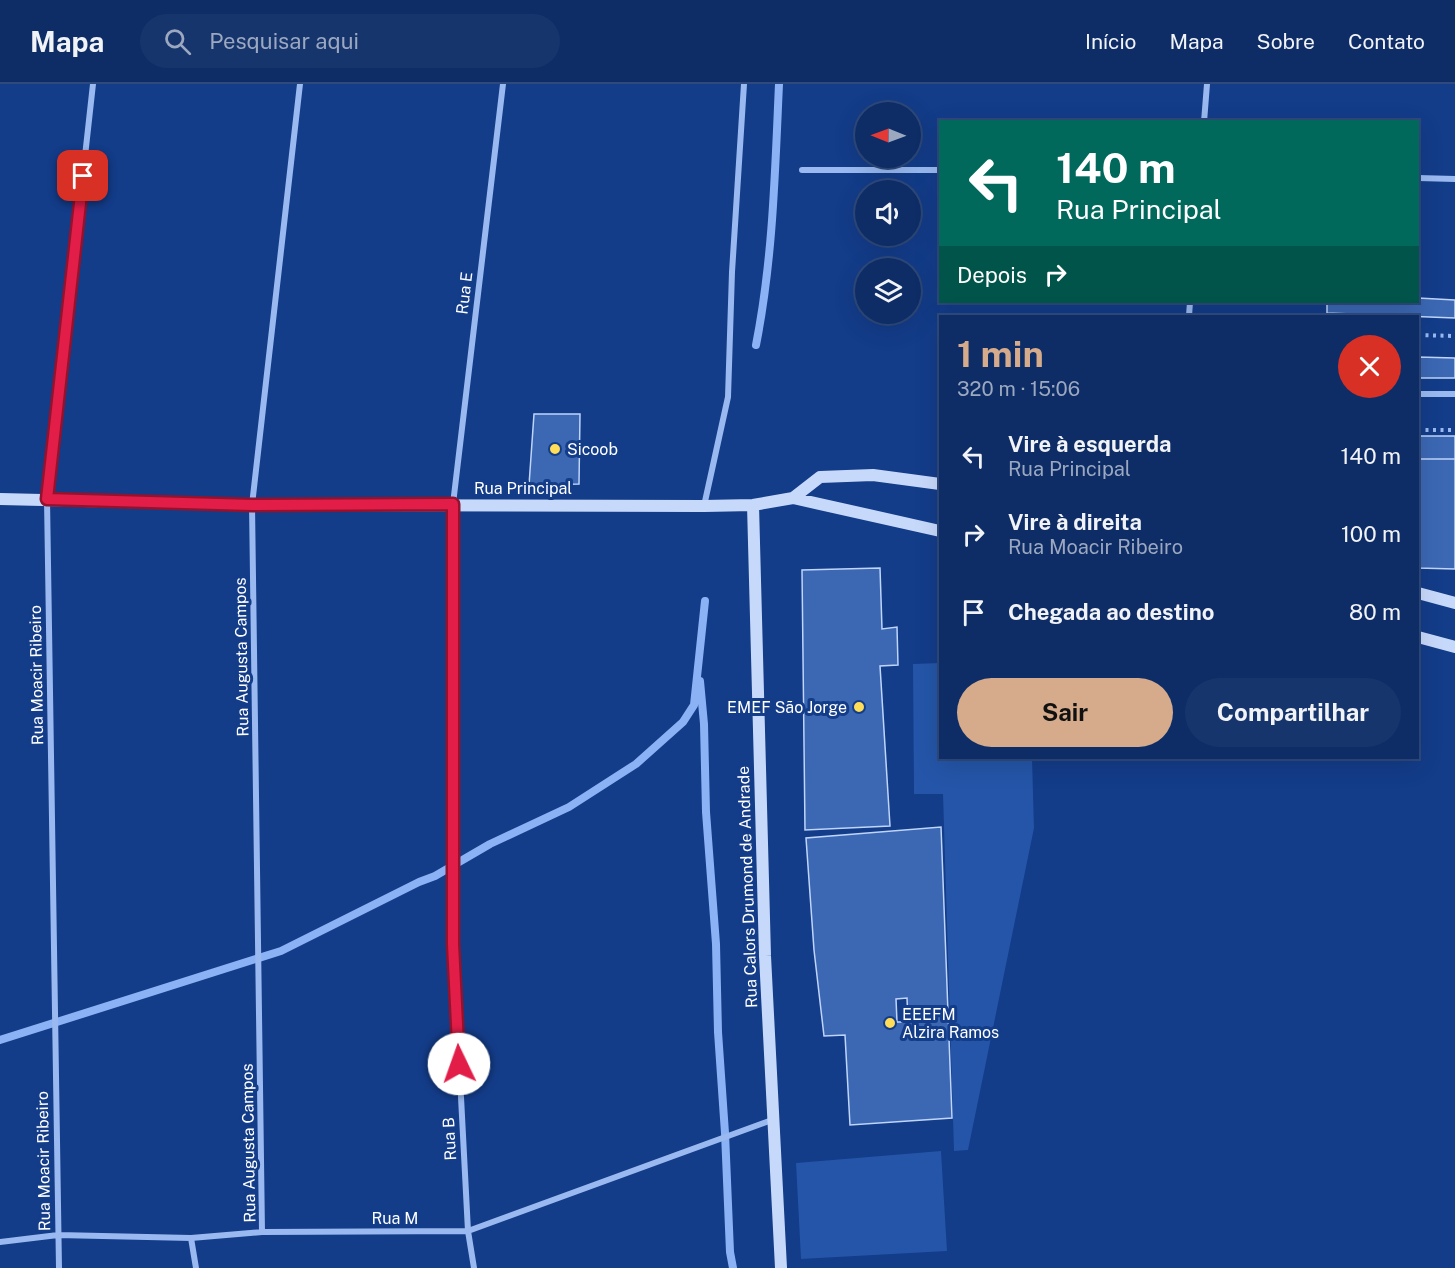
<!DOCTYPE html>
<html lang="pt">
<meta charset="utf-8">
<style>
:root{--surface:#0e2d67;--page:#17356d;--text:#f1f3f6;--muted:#9ba8c0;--line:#2e497b;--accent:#d6ab8b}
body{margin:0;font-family:"Public Sans",sans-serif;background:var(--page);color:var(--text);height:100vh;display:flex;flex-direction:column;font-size:22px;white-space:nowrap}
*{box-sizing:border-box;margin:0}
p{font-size:20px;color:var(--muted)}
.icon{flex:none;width:33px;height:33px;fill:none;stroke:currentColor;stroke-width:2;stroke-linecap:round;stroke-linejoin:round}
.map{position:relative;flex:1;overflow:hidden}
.details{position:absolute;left:939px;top:231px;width:480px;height:444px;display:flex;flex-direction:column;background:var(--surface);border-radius:0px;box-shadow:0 6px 24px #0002,0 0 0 2px var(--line)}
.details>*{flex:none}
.hud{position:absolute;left:939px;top:36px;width:480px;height:183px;border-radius:0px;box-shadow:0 6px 24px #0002,0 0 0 2px var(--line);background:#00695c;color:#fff;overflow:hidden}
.needle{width:39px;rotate:271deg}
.fabs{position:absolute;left:855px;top:18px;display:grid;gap:12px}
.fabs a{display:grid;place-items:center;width:66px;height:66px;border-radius:50%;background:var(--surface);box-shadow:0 6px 24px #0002,0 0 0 2px var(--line);font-size:30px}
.pin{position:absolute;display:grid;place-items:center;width:51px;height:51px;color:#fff;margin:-26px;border-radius:12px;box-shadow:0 3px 9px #0006}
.me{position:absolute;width:66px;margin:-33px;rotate:357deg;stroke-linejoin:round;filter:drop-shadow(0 0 4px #0008)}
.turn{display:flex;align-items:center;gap:21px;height:126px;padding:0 18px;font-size:27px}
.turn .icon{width:78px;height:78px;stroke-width:2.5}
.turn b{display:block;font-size:42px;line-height:51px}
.then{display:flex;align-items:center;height:57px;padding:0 18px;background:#0003;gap:12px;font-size:22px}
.round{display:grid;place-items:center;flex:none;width:63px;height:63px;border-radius:32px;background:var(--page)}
.headline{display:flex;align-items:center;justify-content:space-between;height:102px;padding:0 18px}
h1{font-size:36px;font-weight:700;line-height:45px;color:var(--accent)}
.action{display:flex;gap:12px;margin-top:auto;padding:12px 18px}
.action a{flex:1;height:69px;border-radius:36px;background:var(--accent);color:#111;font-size:24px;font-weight:700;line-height:69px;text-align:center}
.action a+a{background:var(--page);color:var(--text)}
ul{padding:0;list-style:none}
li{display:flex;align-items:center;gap:18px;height:78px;padding:0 18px}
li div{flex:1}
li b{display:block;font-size:22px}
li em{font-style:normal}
header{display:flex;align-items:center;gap:36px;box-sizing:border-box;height:84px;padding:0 30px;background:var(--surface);border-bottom:2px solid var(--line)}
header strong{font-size:28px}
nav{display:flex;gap:33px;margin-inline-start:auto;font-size:21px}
.search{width:420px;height:54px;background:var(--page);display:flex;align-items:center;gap:15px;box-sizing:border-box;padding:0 21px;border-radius:33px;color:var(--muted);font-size:22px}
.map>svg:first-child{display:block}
.green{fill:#2455a8}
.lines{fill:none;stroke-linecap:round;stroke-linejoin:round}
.stream{stroke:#8ab2f4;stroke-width:8}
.building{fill:#3b67b3;stroke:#bfd5fc;stroke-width:1.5;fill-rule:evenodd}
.path{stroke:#99b9f0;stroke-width:4;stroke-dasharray:3 4.5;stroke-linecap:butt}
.street{stroke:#99b9f0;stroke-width:6}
.secondary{stroke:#c7d9fb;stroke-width:12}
.route-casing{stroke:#92132f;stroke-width:15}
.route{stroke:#e11d48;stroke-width:10}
.poi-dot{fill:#ffdd58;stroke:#133c89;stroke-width:2}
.labels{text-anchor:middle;stroke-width:6;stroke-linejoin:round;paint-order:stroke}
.street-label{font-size:16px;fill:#fff;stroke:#133c89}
.poi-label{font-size:16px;fill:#fff;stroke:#133c89;text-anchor:start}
</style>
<header>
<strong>Mapa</strong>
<div class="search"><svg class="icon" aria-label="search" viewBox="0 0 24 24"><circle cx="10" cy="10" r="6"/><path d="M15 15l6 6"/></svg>Pesquisar aqui</div>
<nav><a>Início</a><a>Mapa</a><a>Sobre</a><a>Contato</a></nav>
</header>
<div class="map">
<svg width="1455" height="1184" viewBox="0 0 1455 1184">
<rect width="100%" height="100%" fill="#133c89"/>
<!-- green -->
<path class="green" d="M940,579V674H1032L1034,744L968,1066L954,1067L943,710H914L913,580Z
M941,1067L947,1167L801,1175L796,1079Z"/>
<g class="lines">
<!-- stream -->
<path class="stream" d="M756,261C773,175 775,88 779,0
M700,597L704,640L706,728L716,860L718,948L725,1049L730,1168L733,1184
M0,956L281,867L419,798L435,792L490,760L569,723L636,680L683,638L694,621L705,517"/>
</g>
<!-- building -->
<path class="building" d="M1418,214L1455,216V234L1327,229V218H1418Z
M1418,273L1455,274V294H1418Z
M534,330H580L579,400L529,401Z
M1418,352H1455V375H1418Z
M1418,375H1455V485L1418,484Z
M880,484L882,545L897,543L898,581L880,582L890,742L805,746L802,486Z
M941,743L952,1034L850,1041L845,951L824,952L814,866L806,754ZM907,914L908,938H897L896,915Z"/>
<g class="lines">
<!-- path -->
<path class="path" d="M1418,251L1455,252
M1418,346H1455"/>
<!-- street -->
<path class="street" d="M1204,38L1207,0
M802,86H940
M1418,94L1455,95
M1189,232L1190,218
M1418,310H1455
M704,422L728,313L732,188L744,0
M262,1148L252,421L300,0
M191,1154L196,1184
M0,1158L58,1151L191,1154L262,1148L468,1147L772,1036
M59,1184L47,415L93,0
M474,1184L468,1147L453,860V420L503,0"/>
<!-- secondary -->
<path class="secondary" d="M793,414L820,393L873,391L940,400
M0,415L252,421L704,422L753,421L793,414L940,447
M753,421L765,872L781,1184
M1418,509L1455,519
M1418,553L1455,563"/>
</g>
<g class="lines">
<!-- route casing -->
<g class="route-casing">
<path id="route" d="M83,92L47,415L252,421L453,420V860L459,980"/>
</g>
<!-- route -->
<use href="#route" class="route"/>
</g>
<!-- markers -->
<g class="poi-dot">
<circle cx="555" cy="365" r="6"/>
<circle cx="859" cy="623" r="6"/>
<circle cx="890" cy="939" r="6"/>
</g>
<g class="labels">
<!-- street labels -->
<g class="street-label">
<text transform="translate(464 209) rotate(-83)" y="6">Rua E</text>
<text x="523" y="410">Rua Principal</text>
<text transform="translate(241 573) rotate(-91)" y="6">Rua Augusta Campos</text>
<text transform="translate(36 591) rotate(-91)" y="6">Rua Moacir Ribeiro</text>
<text transform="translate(747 803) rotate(-92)" y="6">Rua Calors Drumond de Andrade</text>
<text transform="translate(449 1055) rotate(-93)" y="6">Rua B</text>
<text transform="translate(248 1059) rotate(-91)" y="6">Rua Augusta Campos</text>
<text transform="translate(43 1077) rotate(-91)" y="6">Rua Moacir Ribeiro</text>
<text x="395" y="1140">Rua M</text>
</g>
<!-- poi labels -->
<g class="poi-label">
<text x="567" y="371">Sicoob</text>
<text x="847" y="629" text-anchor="end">EMEF São Jorge</text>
<text x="902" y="936">EEEFM<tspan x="902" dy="18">Alzira Ramos</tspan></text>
</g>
</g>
</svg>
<div class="fabs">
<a><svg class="needle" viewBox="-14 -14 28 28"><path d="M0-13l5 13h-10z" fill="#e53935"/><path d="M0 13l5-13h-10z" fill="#9ba8c0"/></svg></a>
<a><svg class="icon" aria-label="sound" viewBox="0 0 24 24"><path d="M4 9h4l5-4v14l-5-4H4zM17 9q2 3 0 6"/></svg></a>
<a><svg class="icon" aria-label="layers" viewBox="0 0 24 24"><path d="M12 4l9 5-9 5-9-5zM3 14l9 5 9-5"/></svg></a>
</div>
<div class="pin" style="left:83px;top:92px;background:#d93025"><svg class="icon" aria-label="arrive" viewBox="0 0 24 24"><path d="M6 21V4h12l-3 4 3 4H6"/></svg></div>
<svg class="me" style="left:459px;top:980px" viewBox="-20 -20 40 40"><circle r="19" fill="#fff"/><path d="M0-13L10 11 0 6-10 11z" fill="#e11d48"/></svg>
<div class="hud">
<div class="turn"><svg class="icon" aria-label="left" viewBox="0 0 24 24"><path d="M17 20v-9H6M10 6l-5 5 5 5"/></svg><div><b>140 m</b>Rua Principal</div></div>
<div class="then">Depois<svg class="icon" aria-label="right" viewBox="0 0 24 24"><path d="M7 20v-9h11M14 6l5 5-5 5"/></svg></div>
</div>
<section class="details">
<div class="headline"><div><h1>1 min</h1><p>320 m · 15:06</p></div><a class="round" style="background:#d93025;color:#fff"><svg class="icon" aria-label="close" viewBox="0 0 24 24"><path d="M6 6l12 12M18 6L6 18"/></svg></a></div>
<ul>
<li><svg class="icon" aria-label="left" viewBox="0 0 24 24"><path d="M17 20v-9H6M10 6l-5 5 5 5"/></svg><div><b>Vire à esquerda</b><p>Rua Principal</p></div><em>140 m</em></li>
<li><svg class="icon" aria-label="right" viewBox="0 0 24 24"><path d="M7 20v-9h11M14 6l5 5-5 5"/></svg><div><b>Vire à direita</b><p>Rua Moacir Ribeiro</p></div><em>100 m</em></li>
<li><svg class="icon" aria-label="arrive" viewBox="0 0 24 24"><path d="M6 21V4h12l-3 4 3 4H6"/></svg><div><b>Chegada ao destino</b></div><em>80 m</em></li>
</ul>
<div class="action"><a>Sair</a><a>Compartilhar</a></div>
</section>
</div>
